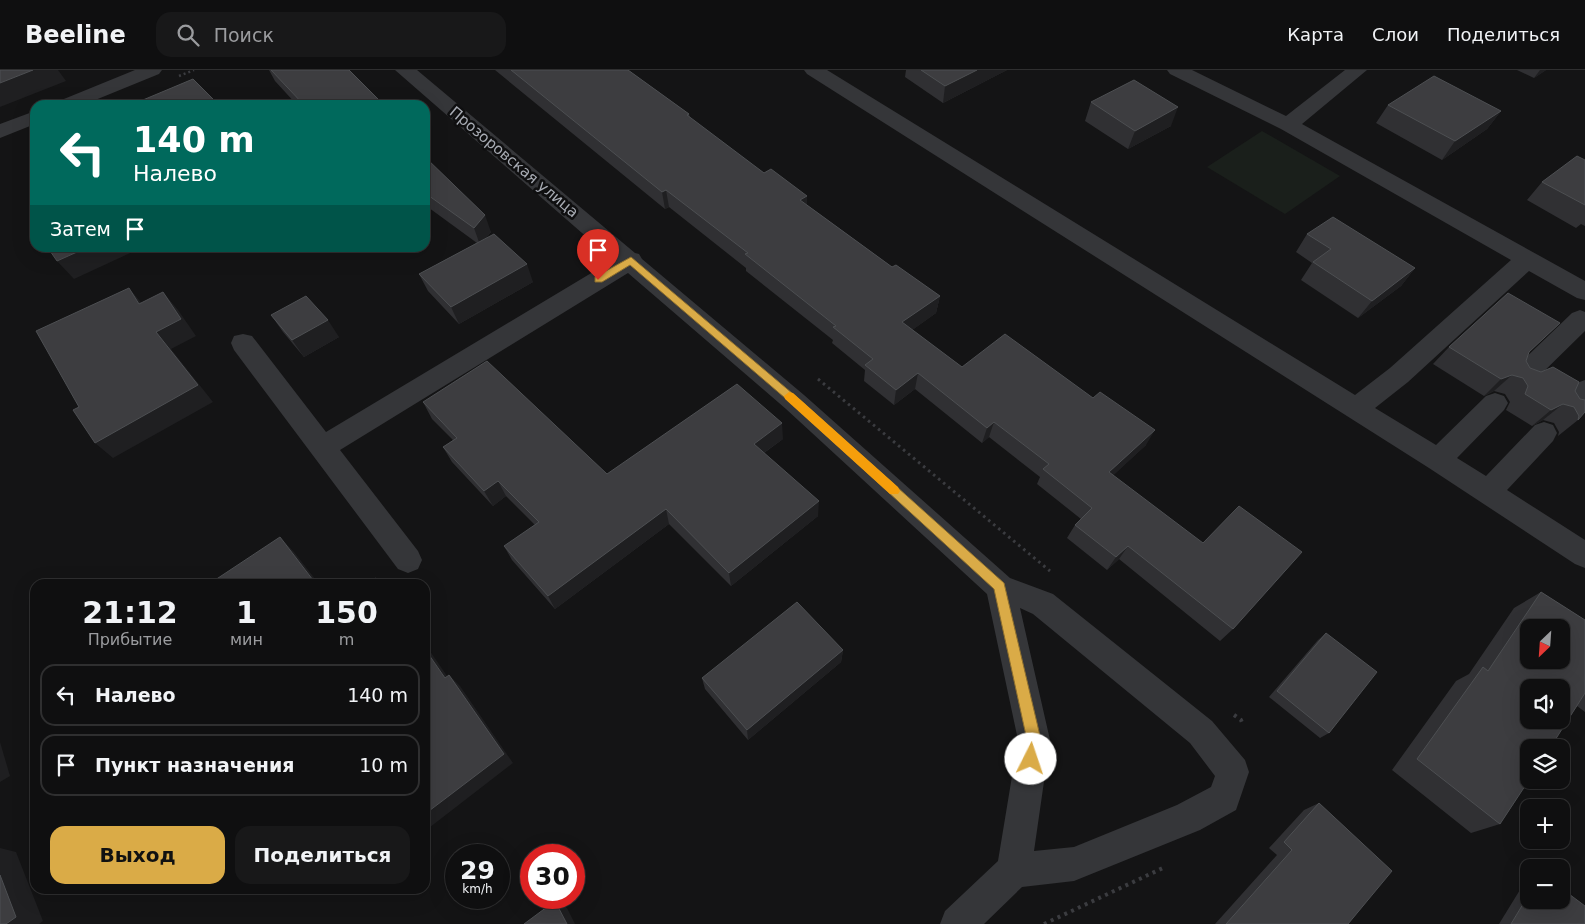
<!DOCTYPE html>
<html lang="ru">
<meta charset="utf-8">
<style>
:root{--surface:#0f0f10;--page:#181819;--text:#f1f3f6;--muted:#9b9c9f;--line:#2f2f30;--accent:#daab47}
body{margin:0;font-family:"DejaVu Sans",sans-serif;background:var(--page);color:var(--text);height:100vh;display:flex;flex-direction:column;font-size:19px;white-space:nowrap}
*{box-sizing:border-box;margin:0}
p{font-size:16px;color:var(--muted)}
.icon{flex:none;width:28px;height:28px;fill:none;stroke:currentColor;stroke-width:2;stroke-linecap:round;stroke-linejoin:round}
.map{position:relative;flex:1;overflow:hidden}
.side{position:absolute;left:30px;top:509px;width:400px;height:315px;display:flex;flex-direction:column;background:var(--surface);border-radius:15px;box-shadow:0 5px 20px #0002,0 0 0 1px var(--line)}
.side>*{flex:none}
.hud{position:absolute;left:30px;top:30px;width:400px;height:152px;border-radius:15px;box-shadow:0 5px 20px #0002,0 0 0 1px var(--line);background:#00695c;color:#fff;overflow:hidden}
.needle{width:32px;rotate:205deg}
.tools{position:absolute;left:1520px;top:549px;display:grid;gap:10px}
.tools a{display:grid;place-items:center;width:50px;height:50px;border-radius:10px;background:var(--surface);box-shadow:0 5px 20px #0002,0 0 0 1px var(--line);font-size:25px}
.speed{position:absolute;left:445px;top:774px;display:flex;gap:10px;font-size:25px;font-weight:700;text-align:center}
.speed>*{display:grid;place-content:center;width:65px;height:65px;border-radius:50%;background:var(--surface);box-shadow:0 5px 20px #0002,0 0 0 1px var(--line);line-height:1}
.speed small{font-size:12px;font-weight:400}
.speed .limit{border:8px solid #d22;background:#fff;color:#111}
.pin{position:absolute;display:grid;place-items:center;width:42px;height:42px;color:#fff;margin:-51px -21px;border-radius:50% 50% 50% 0;rotate:-45deg;box-shadow:0 0 5px #0007}
.pin .icon{rotate:45deg}
.me{position:absolute;width:55px;margin:-28px;rotate:4deg;stroke-linejoin:round;filter:drop-shadow(0 0 4px #0008)}
.turn{display:flex;align-items:center;gap:18px;height:105px;padding:0 20px;font-size:22px}
.turn .icon{width:65px;height:65px;stroke-width:2.5}
.turn b{display:block;font-size:35px;line-height:42px}
.then{display:flex;align-items:center;height:48px;padding:0 20px;background:#0003;gap:10px;font-size:19px}
.eta{display:flex;justify-content:space-evenly;align-items:center;height:85px;text-align:center}
.eta b{font-size:30px;font-weight:700;line-height:35px}
.action{display:flex;gap:10px;margin-top:auto;padding:10px 20px}
.action a{flex:1;height:58px;border-radius:15px;background:var(--accent);color:#111;font-size:20px;font-weight:700;line-height:58px;text-align:center}
.action a+a{background:var(--page);color:var(--text)}
ul{padding:0;list-style:none}
li{display:flex;align-items:center;gap:15px;height:62px;margin:0 10px 8px;padding:0 10px;border:2px solid var(--line);border-radius:15px}
li div{flex:1}
li b{display:block;font-size:19px}
li em{font-style:normal}
header{display:flex;align-items:center;gap:30px;box-sizing:border-box;height:70px;padding:0 25px;background:var(--surface);border-bottom:1px solid var(--line)}
header strong{font-size:24px}
nav{display:flex;gap:28px;margin-inline-start:auto;font-size:18px}
.search{width:350px;height:45px;background:var(--page);display:flex;align-items:center;gap:12px;box-sizing:border-box;padding:0 18px;border-radius:15px;color:var(--muted);font-size:19px}
.map>svg:first-child{display:block}
.green{fill:#1a1f1b}
.lines{fill:none;stroke-linecap:round;stroke-linejoin:round}
.path-far2{stroke:#3b3c40;stroke-width:2.5;stroke-dasharray:2 3;stroke-linecap:butt}
.path-far1{stroke:#3b3c40;stroke-width:3;stroke-dasharray:2.5 4;stroke-linecap:butt}
.path{stroke:#3b3c40;stroke-width:4;stroke-dasharray:3 4.5;stroke-linecap:butt}
.minor{fill:#353639;fill-rule:evenodd}
.wall{fill:#303033}
.shaded-wall{fill:#1f1f21}
.building{fill:#3d3d40;stroke:#4d4f52;fill-rule:evenodd}
.route{fill:#daab47;stroke:#8e6f2e}
.slow{fill:#f59e0b}
.labels{text-anchor:middle;stroke-width:5;stroke-linejoin:round;paint-order:stroke}
.street-label{font-size:15px;fill:#a7abb3;stroke:#0f0f10}
</style>
<header>
<strong>Beeline</strong>
<div class="search"><svg class="icon" aria-label="search" viewBox="0 0 24 24"><circle cx="10" cy="10" r="6"/><path d="M15 15l6 6"/></svg>Поиск</div>
<nav><a>Карта</a><a>Слои</a><a>Поделиться</a></nav>
</header>
<div class="map">
<svg width="1585" height="854" viewBox="0 0 1585 854">
<rect width="100%" height="100%" fill="#141415"/>
<!-- green -->
<path class="green" d="M1262,61L1340,106L1285,144L1207,97Z"/>
<g class="lines">
<!-- path-far2 -->
<path class="path-far2" d="M179,6L194,0"/>
<!-- path-far1 -->
<path class="path-far1" d="M818,309L1050,501"/>
<!-- path -->
<path class="path" d="M1234,645L1241,650L1243,655
M1044,854L1165,797"/>
<!-- minor -->
<path class="minor" d="M135,0H162L159,4L83,35H56L59,31Z
M395,0H417L635,183L639,184L642,189L804,325L1010,508L1053,524L1212,651L1245,690L1249,702L1236,740L1200,760L1074,811L1022,817L984,854H940L945,841L998,791L1018,670L987,524L786,339L628,203L340,380L418,481L422,490L418,499L408,503L398,499L234,280L231,273L234,266L243,264L252,266L326,362L613,190ZM1020,538L1033,544L1190,673L1215,706L1211,717L1177,735L1074,777L1034,781L1050,670Z
M804,0H827L1355,325L1390,298L1511,190L1281,59L1170,4L1167,0H1192L1286,46L1345,0H1367L1302,54L1585,211V230L1577,228L1529,201L1408,312L1375,338L1436,375L1486,326L1495,323L1504,326L1508,333L1504,340L1457,388L1486,406L1535,355L1544,352L1553,355L1557,363L1553,371L1507,420L1585,470V498L1575,494L1429,398L807,4Z
M35,41V54L0,68V54Z
M1580,240L1585,242V261L1531,314L1522,317L1513,314L1509,307L1513,300L1572,243Z
M1585,310V337C1577,345 1572,347 1561,343L1557,336C1563,324 1572,314 1585,310Z"/>
</g>
<!-- wall -->
<path class="wall" d="M269,0H349L384,35H297L275,11Z
M495,0H628L689,44L690,48L807,135L892,197L940,226L936,243L912,260L962,297L1146,375L1113,405L1233,559L1220,571L1119,489L1107,500L1067,468L1075,455L1081,449L1037,414L1040,407L989,367L982,373L915,319L894,335L864,311L865,300L832,273L833,270L746,201V198L669,137L665,139Z
M906,0H1007L943,33L905,7Z
M1517,0H1546L1534,8Z
M1091,32L1171,56L1128,79L1085,51Z
M1388,35L1501,41L1487,59L1442,90L1376,53Z
M425,87L491,162L486,168L533,212L459,254L428,221L419,204L477,173L425,135Z
M1585,90V156L1581,154L1576,158L1527,130L1542,112Z
M1307,164L1415,198L1401,216L1358,248L1301,210L1312,193L1296,182Z
M271,245L339,267L304,287L283,262Z
M1449,277L1529,282L1526,291L1530,298L1575,321L1580,329L1585,330L1578,350L1558,366L1559,362L1554,353L1543,350L1532,356L1506,340L1510,332L1505,324L1494,321L1484,326L1433,294Z
M423,332L607,404L783,369L764,383L818,446L731,516L669,454L555,539L512,490L504,476L535,455L506,426L493,436L452,392L443,377L453,370L432,349Z
M1541,522L1585,550V642L1577,636L1500,754L1471,763L1392,700L1456,611L1469,604L1514,538Z
M1326,563L1329,663L1320,668L1269,627L1318,570Z
M843,580L841,592L748,670L705,619L702,608Z
M1319,733L1348,854H1215L1277,785L1269,778L1304,740Z
M1529,805V830L1585,854H1499Z"/>
<!-- shaded-wall -->
<path class="shaded-wall" d="M33,0H58L66,11L0,37V13Z
M977,0H1007L943,33L945,16Z
M1540,0H1546L1534,8Z
M1178,37L1171,56L1128,79L1135,61Z
M1501,41L1487,59L1442,90L1455,71Z
M666,120L669,137L665,139L662,122Z
M807,126V143L800,130Z
M485,145L491,162L480,175L474,158Z
M86,178H141L74,209L57,191Z
M527,194L533,212L459,254L451,237Z
M1415,198L1401,216L1358,248L1372,231Z
M129,218L144,236L139,234Z
M163,222L178,240L196,266L171,279L213,332L113,388L95,373L156,262Z
M940,226L936,243L900,269L902,252Z
M328,250L339,267L304,287L292,270Z
M918,303L915,319L894,335L896,320Z
M1512,305L1494,321L1484,326L1501,309Z
M1563,334L1543,350L1532,356L1551,340Z
M994,352L989,367L982,373L987,358Z
M782,353L783,369L755,389L754,374Z
M1155,360L1146,375L1101,417L1109,402Z
M498,411L506,426L493,436L484,421Z
M819,431L818,446L731,516L729,503Z
M666,439L669,454L555,539L548,526Z
M280,467L294,482L319,514H316Z
M1128,476L1119,489L1107,500L1116,487Z
M425,574L456,619L445,608L425,579Z
M843,580L841,592L748,670L747,660Z
M449,605L460,616L513,693L425,761V744Z
M0,672L10,706L0,712Z
M0,778L16,782L43,851L39,854H6L0,805Z
M555,831L567,838L575,854H567Z"/>
<!-- building -->
<path class="building" d="M0,0H33L0,13Z
M271,0H349L384,35H304Z
M511,0H628L689,44L687,45L764,103L771,99L807,126L800,130L892,197L896,195L940,226L902,252L962,297L1005,264L1093,328L1100,322L1155,360L1109,402L1203,473L1239,436L1302,482L1233,559L1128,476L1116,487L1075,455L1092,438L1043,399L1049,394L994,352L987,358L918,303L896,320L865,295L873,289L833,257L836,256L745,184L748,183L666,120L662,122Z
M921,0H977L945,16Z
M1434,6L1501,41L1455,71L1388,35Z
M193,9L217,33L213,35H131Z
M1134,10L1178,37L1135,61L1091,32Z
M1577,86L1585,90V135L1542,112Z
M425,87L485,145L474,158L425,123Z
M1333,147L1415,198L1372,231L1313,192L1331,179L1307,164Z
M494,164L527,194L451,237L419,204Z
M48,178H86L57,191Z
M129,218L139,234L163,222L181,249L156,262L198,315L95,373L73,340L79,337L36,261Z
M1508,223L1560,253L1529,282L1526,291L1530,298L1541,302L1553,297L1579,312L1575,321L1580,329L1585,330V342L1578,350L1579,346L1574,337L1563,334L1551,340L1525,324L1528,316L1523,308L1512,305L1501,309L1449,277Z
M306,226L328,250L292,270L271,245Z
M487,291L607,404L737,314L782,353L754,374L819,431L729,503L666,439L548,526L504,476L539,452L498,411L484,421L443,377L457,368L423,332Z
M280,467L316,514H209Z
M376,508L380,514H367Z
M1541,522L1585,550V623L1550,678H1529V710L1500,754L1417,689L1483,597L1488,601ZM1529,558H1561V590H1529ZM1529,618H1561V650H1529Z
M797,532L843,580L747,660L702,608Z
M1326,563L1377,602L1329,663L1277,621Z
M425,579L445,608L449,605L504,684L425,744Z
M1319,733L1392,801L1348,854H1226L1292,780L1284,772Z
M0,805L16,847L6,854H0Z
M1561,818L1585,836V854H1511L1529,824V830H1561Z
M555,831L567,854H524Z"/>
<!-- route -->
<path class="route" d="M631,187L799,329L1004,513L1041,670L1036,693L1031,695L1026,693L1024,689L1027,670L994,519L792,334L630,195L602,212H595V207Z"/>
<!-- slow -->
<path class="slow" d="M789,322L793,323L898,417L900,421L898,424H890L785,329L784,326Z"/>
<g class="labels">
<!-- street labels -->
<g class="street-label">
<text transform="translate(514 92) rotate(40)" y="5">Прозоровская улица</text>
</g>
</g>
</svg>
<div class="tools">
<a><svg class="needle" viewBox="-14 -14 28 28"><path d="M0-13l5 13h-10z" fill="#e53935"/><path d="M0 13l5-13h-10z" fill="#9b9c9f"/></svg></a>
<a><svg class="icon" aria-label="sound" viewBox="0 0 24 24"><path d="M4 9h4l5-4v14l-5-4H4zM17 9q2 3 0 6"/></svg></a>
<a><svg class="icon" aria-label="layers" viewBox="0 0 24 24"><path d="M12 4l9 5-9 5-9-5zM3 14l9 5 9-5"/></svg></a>
<a>+</a>
<a>−</a>
</div>
<div class="speed"><div>29<small>km/h</small></div><div class="limit">30</div></div>
<div class="pin" style="left:598px;top:210px;background:#d93025"><svg class="icon" aria-label="arrive" viewBox="0 0 24 24"><path d="M6 21V4h12l-3 4 3 4H6"/></svg></div>
<svg class="me" style="left:1031px;top:689px" viewBox="-20 -20 40 40"><circle r="19" fill="#fff"/><path d="M0-13L10 11 0 6-10 11z" fill="#daab47"/></svg>
<div class="hud">
<div class="turn"><svg class="icon" aria-label="left" viewBox="0 0 24 24"><path d="M17 20v-9H6M10 6l-5 5 5 5"/></svg><div><b>140 m</b>Налево</div></div>
<div class="then">Затем<svg class="icon" aria-label="arrive" viewBox="0 0 24 24"><path d="M6 21V4h12l-3 4 3 4H6"/></svg></div>
</div>
<section class="side">
<div class="eta">
<div><b>21:12</b><p>Прибытие</p></div>
<div><b>1</b><p>мин</p></div>
<div><b>150</b><p>m</p></div>
</div>
<ul>
<li><svg class="icon" aria-label="left" viewBox="0 0 24 24"><path d="M17 20v-9H6M10 6l-5 5 5 5"/></svg><div><b>Налево</b></div><em>140 m</em></li>
<li><svg class="icon" aria-label="arrive" viewBox="0 0 24 24"><path d="M6 21V4h12l-3 4 3 4H6"/></svg><div><b>Пункт назначения</b></div><em>10 m</em></li>
</ul>
<div class="action"><a>Выход</a><a>Поделиться</a></div>
</section>
</div>
